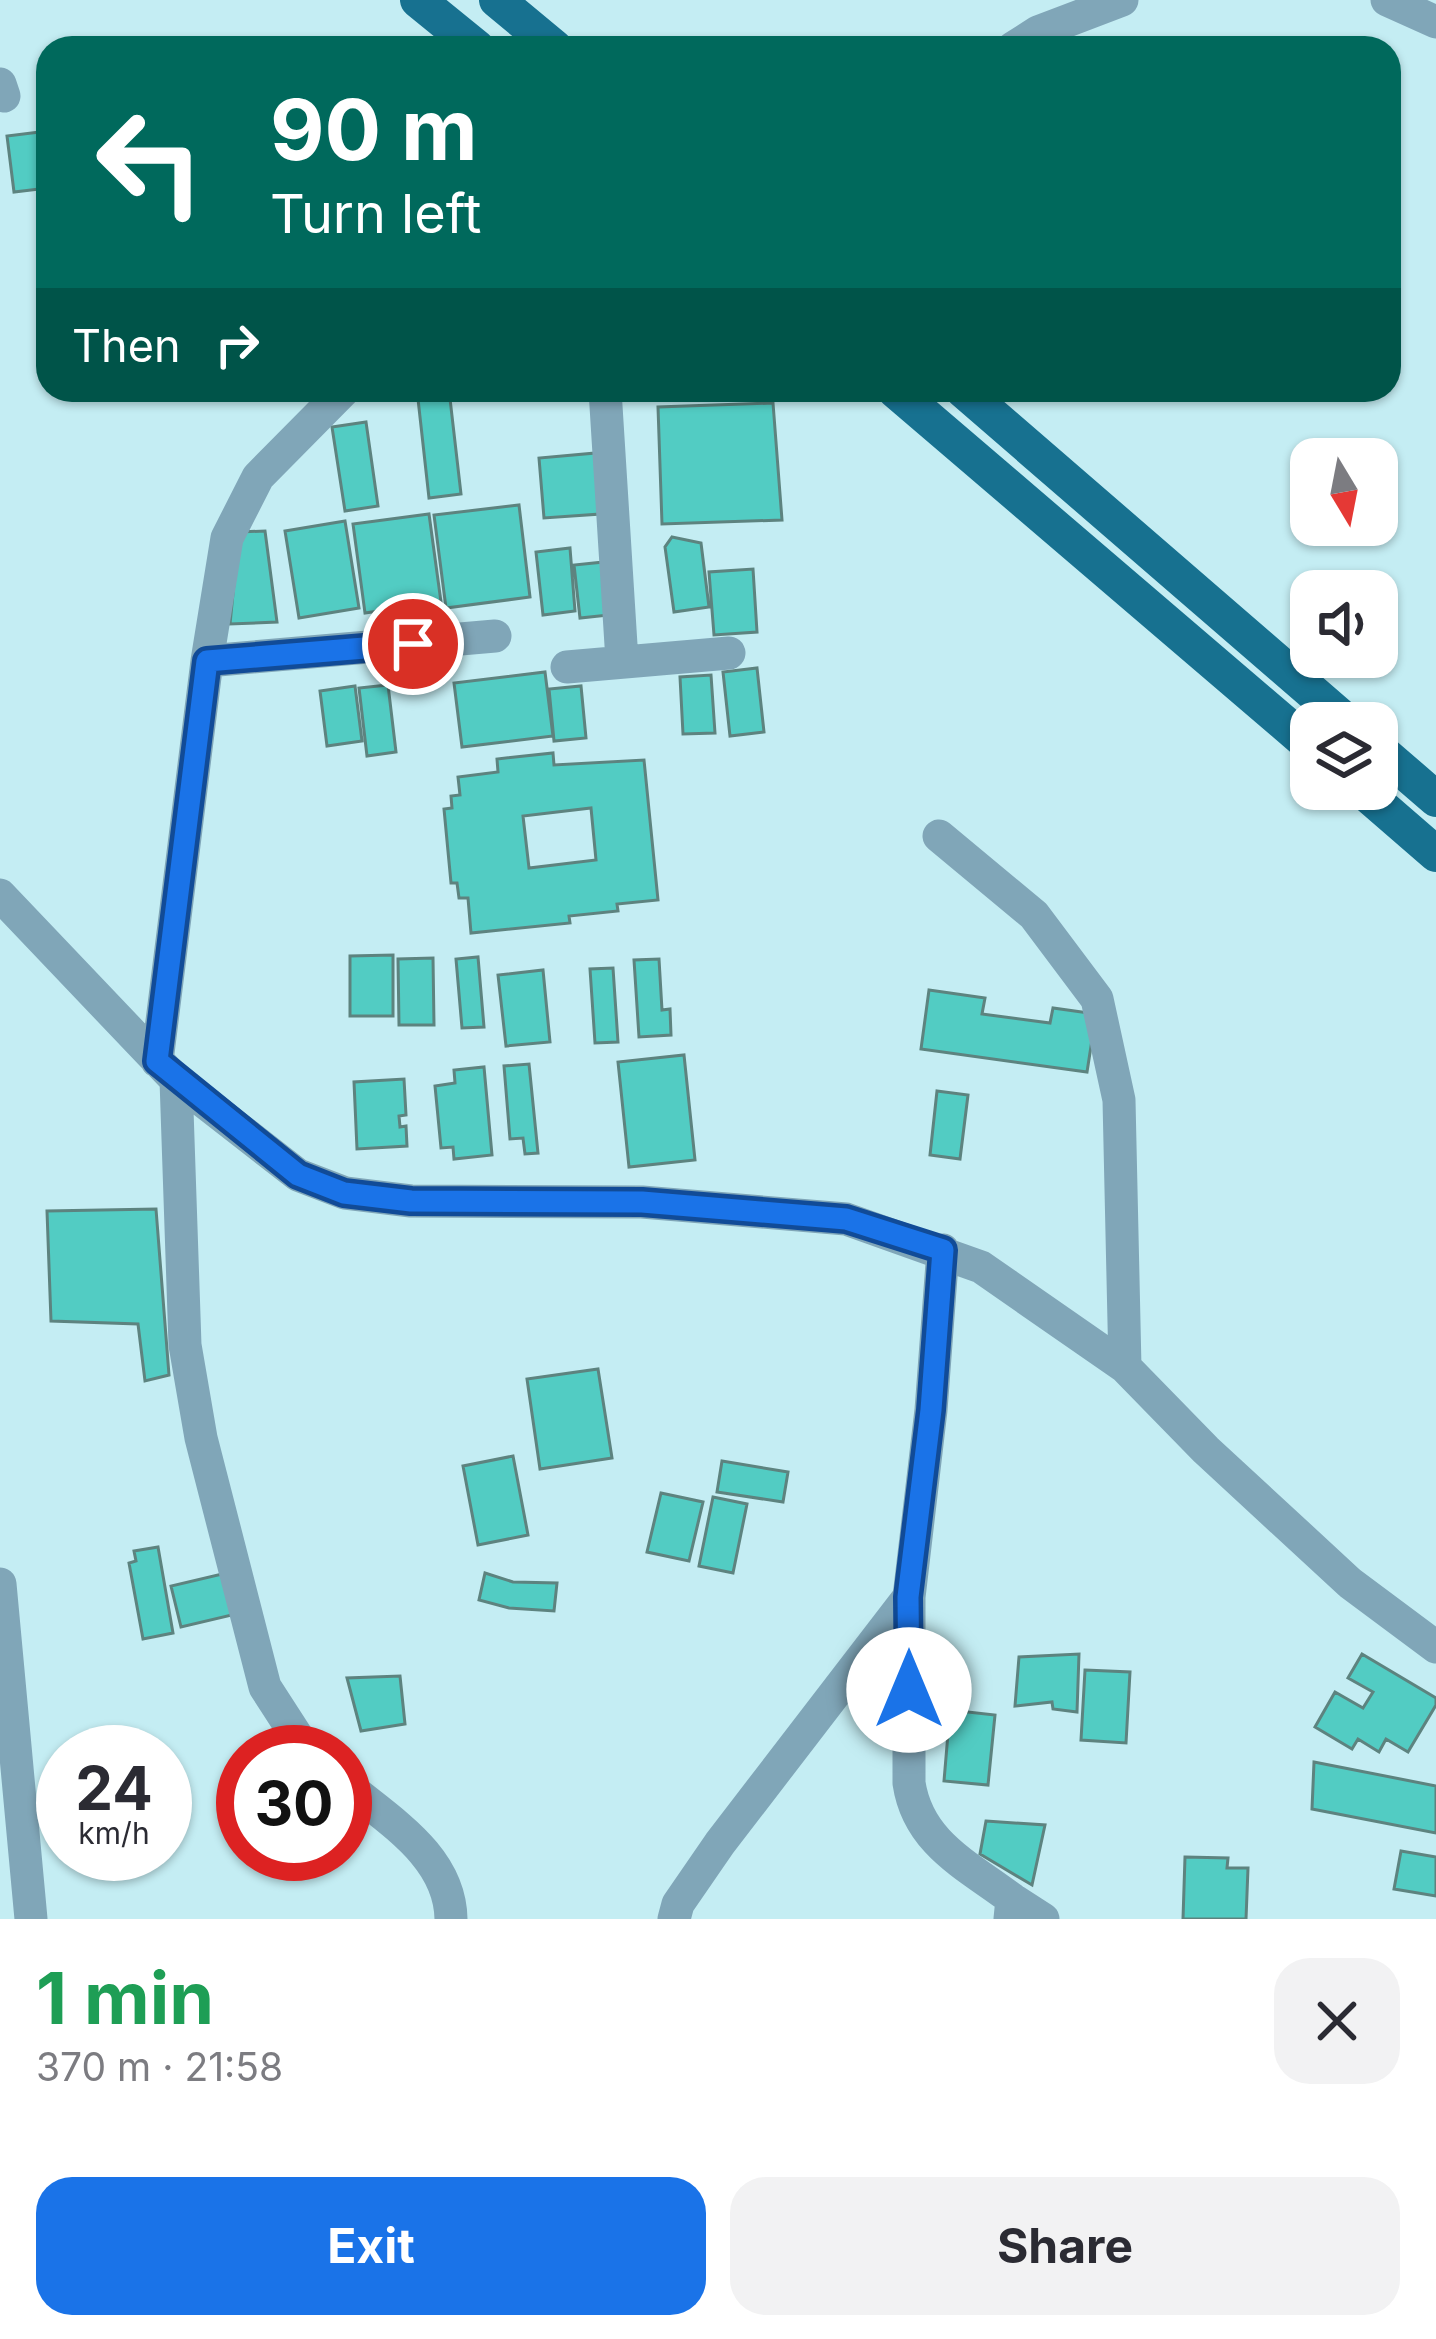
<!DOCTYPE html>
<meta charset="utf-8">
<style>
:root{--surface:#fff;--page:#f2f2f3;--text:#2b2b33;--muted:#7c7c81;--accent:#1a73e8}
body{margin:0;font-family:Inter,sans-serif;background:var(--page);color:var(--text);height:100vh;display:flex;flex-direction:column;font-size:45px;white-space:nowrap}
*{box-sizing:border-box;margin:0}
p{font-size:39px;color:var(--muted)}
.icon{flex:none;width:66px;height:66px;fill:none;stroke:currentColor;stroke-width:2;stroke-linecap:round;stroke-linejoin:round}
.map{position:relative;height:1919px;overflow:hidden}
.side{display:flex;flex-direction:column;background:var(--surface);flex:1}
.side>*{flex:none}
.top-card{position:absolute;left:36px;top:36px;width:1365px;height:366px;border-radius:36px;box-shadow:0 3px 9px #0004;background:#00695c;color:#fff;overflow:hidden}
.needle{width:78px;rotate:170deg}
.tools{position:absolute;left:1290px;top:438px;display:grid;gap:24px}
.tools a{display:grid;place-items:center;width:108px;height:108px;border-radius:24px;background:var(--surface);box-shadow:0 3px 9px #0004;font-size:60px}
.speed{position:absolute;left:36px;top:1725px;display:flex;gap:24px;font-size:60px;font-weight:700;text-align:center}
.speed>*{display:grid;place-content:center;width:156px;height:156px;border-radius:50%;background:var(--surface);box-shadow:0 3px 9px #0004;line-height:1}
.speed small{font-size:30px;font-weight:400}
.speed .limit{border:18px solid #d22;background:#fff;color:#111}
.pin{position:absolute;display:grid;place-items:center;width:102px;height:102px;color:#fff;margin:-51px;border:6px solid #fff;border-radius:50%;box-shadow:0 3px 12px #0007}
.me{position:absolute;width:132px;margin:-66px;rotate:0deg;stroke-linejoin:round;filter:drop-shadow(0 0 9px #0008)}
.turn{display:flex;align-items:center;gap:42px;height:252px;padding:0 36px;font-size:54px}
.turn .icon{width:156px;height:156px;stroke-width:2.5}
.turn b{display:block;font-size:84px;line-height:102px}
.then{display:flex;align-items:center;height:114px;padding:0 36px;background:#0003;gap:24px;font-size:45px}
.round{display:grid;place-items:center;flex:none;width:126px;height:126px;border-radius:36px;background:var(--page)}
.head{display:flex;align-items:center;justify-content:space-between;height:204px;padding:0 36px}
h1{font-size:72px;font-weight:700;line-height:90px;color:#1e9e55}
.action{display:flex;gap:24px;margin-top:auto;padding:24px 36px}
.action a{flex:1;height:138px;border-radius:36px;background:var(--accent);color:#fff;font-size:48px;font-weight:700;line-height:138px;text-align:center}
.action a+a{background:var(--page);color:var(--text)}
.map>svg:first-child{display:block}
.building{fill:#52ccc3;stroke:#5d837f;stroke-width:3;fill-rule:evenodd}
.lines{fill:none;stroke-linecap:round;stroke-linejoin:round}
.minor{stroke:#80a6b8;stroke-width:33}
.major{stroke:#177190;stroke-width:36}
.route-casing{stroke:#114b97;stroke-width:30}
.route{stroke:#1a73e8;stroke-width:21}
</style>
<div class="map">
<svg width="1436" height="1919" viewBox="0 0 1436 1919">
<rect width="100%" height="100%" fill="#c4edf3"/>
<!-- building -->
<path class="building" d="M48,131V188L14,192L7,136Z
M417,390H449L461,494L429,498Z
M773,403L782,520L662,524L658,407Z
M366,422L378,506L345,511L332,427Z
M596,453L600,514L544,518L539,458Z
M519,505L530,597L446,608L434,515Z
M429,514L441,602L365,613L353,524Z
M345,521L359,608L299,618L285,531Z
M265,531L277,622L230,624L239,532Z
M672,537L701,543L709,607L674,612L665,547Z
M570,548L575,611L543,615L536,552Z
M604,562L609,615L580,618L574,565Z
M753,569L757,632L714,635L709,572Z
M757,668L764,732L730,736L723,672Z
M545,672L553,736L462,747L454,683Z
M711,675L715,733L683,734L680,677Z
M388,685L396,752L367,756L359,688Z
M355,686L362,741L327,746L320,691Z
M581,686L586,738L554,741L549,689Z
M553,753L554,765L644,760L658,900L617,904L618,911L569,916L570,923L471,933L468,898H459L457,883H451L444,809L452,808L451,796L460,795L458,777L498,772L497,759ZM591,808L596,860L529,868L523,816Z
M393,955V1016H350V956Z
M478,957L484,1027L462,1028L456,959Z
M433,958L434,1025H399L398,959Z
M659,959L662,1010L670,1009L671,1035L639,1037L634,960Z
M613,968L618,1042L595,1043L590,969Z
M543,970L550,1042L506,1046L498,975Z
M929,990L985,998L982,1014L1050,1023L1053,1008L1096,1014L1087,1072L921,1049Z
M684,1055L695,1160L629,1167L618,1062Z
M529,1064L538,1153L525,1154L523,1138L510,1139L504,1066Z
M484,1067L492,1155L454,1159L453,1147L441,1148L435,1086L455,1083L454,1070Z
M404,1079L406,1115L399,1116L400,1127L406,1126L407,1146L357,1149L354,1082Z
M937,1091L968,1095L960,1159L930,1155Z
M156,1209L169,1375L145,1381L138,1324L51,1321L47,1211Z
M598,1369L612,1458L540,1469L527,1379Z
M513,1456L528,1535L478,1545L463,1466Z
M722,1461L788,1472L783,1502L717,1492Z
M661,1493L703,1502L689,1561L647,1552Z
M713,1497L747,1504L733,1573L699,1566Z
M158,1547L173,1633L143,1639L129,1563L136,1561L134,1551Z
M485,1573L513,1582L557,1583L554,1611L509,1608L479,1600Z
M222,1574L232,1615L181,1627L171,1586Z
M1079,1654L1077,1712L1053,1709L1052,1702L1015,1706L1019,1657Z
M1362,1654L1436,1698V1705L1408,1752L1386,1739L1379,1752L1358,1739L1352,1749L1315,1727L1335,1692L1363,1708L1373,1692L1348,1678Z
M1085,1670L1130,1672L1126,1743L1081,1740Z
M400,1676L405,1724L361,1731L347,1678Z
M950,1710L995,1715L988,1785L944,1781Z
M1314,1762L1436,1786V1833L1312,1809Z
M986,1821L1045,1825L1032,1885L980,1854Z
M1401,1851L1436,1857V1896L1394,1889Z
M1185,1857L1228,1858L1227,1868H1248L1246,1919H1183Z"/>
<g class="lines">
<!-- minor -->
<path class="minor" d="M1387,0L1436,22
M1013,48L1038,32L1122,0
M0,84L4,96
M605,390L622,661
M207,661L495,636
M567,667L729,653
M939,836L1034,915L1097,999L1119,1100L1125,1367
M0,895L176,1080L298,1175L345,1193L411,1201L642,1202L846,1219L981,1267L1125,1367L1206,1450L1350,1583L1436,1647
M157,1061L207,661L227,538L258,477L344,390
M176,1080L185,1345L201,1438L265,1687L307,1752
M0,1584L31,1919
M909,1597V1783C918,1843 967,1865 1012,1899L1010,1919
M345,1784C389,1821 450,1856 451,1919
M1012,1899L1043,1919
M674,1919L678,1904L720,1843L909,1597L931,1410L943,1250"/>
<!-- major -->
<path class="major" d="M418,0L477,48
M497,0L555,48
M895,390L1311,746
M963,390L1348,723
M1377,748L1436,799
M1361,789L1436,854"/>
</g>
<g class="lines">
<!-- route casing -->
<g class="route-casing">
<path id="route" d="M413,644L207,661L157,1061L298,1175L344,1193L411,1201L642,1202L846,1219L943,1250L931,1410L908,1597L909,1690"/>
</g>
<!-- route -->
<use href="#route" class="route"/>
</g>
</svg>
<div class="tools">
<a><svg class="needle" viewBox="-14 -14 28 28"><path d="M0-13l5 13h-10z" fill="#e53935"/><path d="M0 13l5-13h-10z" fill="#7c7c81"/></svg></a>
<a><svg class="icon" aria-label="sound" viewBox="0 0 24 24"><path d="M4 9h4l5-4v14l-5-4H4zM17 9q2 3 0 6"/></svg></a>
<a><svg class="icon" aria-label="layers" viewBox="0 0 24 24"><path d="M12 4l9 5-9 5-9-5zM3 14l9 5 9-5"/></svg></a>
</div>
<div class="speed"><div>24<small>km/h</small></div><div class="limit">30</div></div>
<div class="pin" style="left:413px;top:644px;background:#d93025"><svg class="icon" aria-label="arrive" viewBox="0 0 24 24"><path d="M6 21V4h12l-3 4 3 4H6"/></svg></div>
<svg class="me" style="left:909px;top:1690px" viewBox="-20 -20 40 40"><circle r="19" fill="#fff"/><path d="M0-13L10 11 0 6-10 11z" fill="#1a73e8"/></svg>
<div class="top-card">
<div class="turn"><svg class="icon" aria-label="left" viewBox="0 0 24 24"><path d="M17 20v-9H6M10 6l-5 5 5 5"/></svg><div><b>90 m</b>Turn left</div></div>
<div class="then">Then<svg class="icon" aria-label="right" viewBox="0 0 24 24"><path d="M7 20v-9h11M14 6l5 5-5 5"/></svg></div>
</div>
</div>
<section class="side">
<div class="head"><div><h1>1 min</h1><p>370 m · 21:58</p></div><a class="round"><svg class="icon" aria-label="close" viewBox="0 0 24 24"><path d="M6 6l12 12M18 6L6 18"/></svg></a></div>
<div class="action"><a>Exit</a><a>Share</a></div>
</section>
